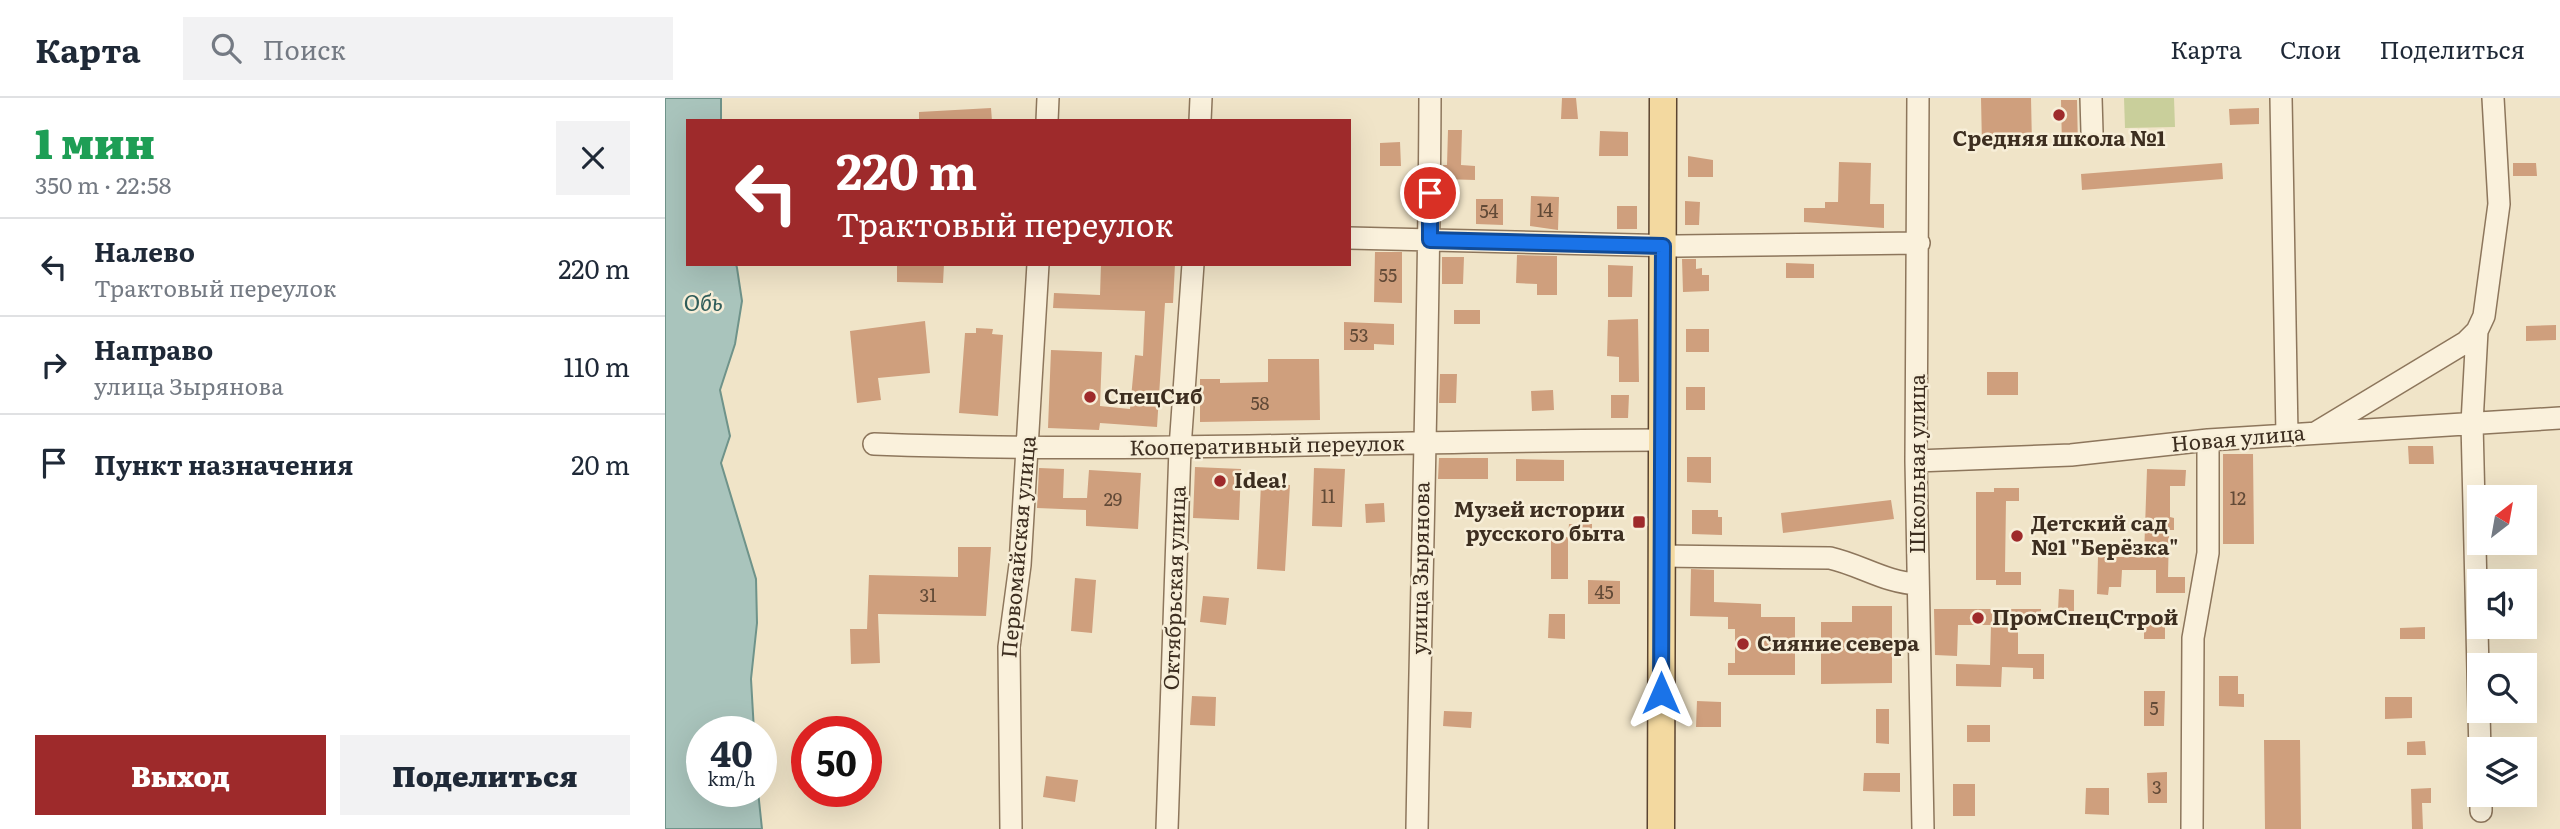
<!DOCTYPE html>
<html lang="ru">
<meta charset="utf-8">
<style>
:root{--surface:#fff;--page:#f2f2f3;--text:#1f2937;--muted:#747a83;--line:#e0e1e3;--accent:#9e2a2b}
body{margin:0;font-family:Literata,serif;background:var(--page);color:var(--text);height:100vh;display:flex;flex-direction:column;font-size:26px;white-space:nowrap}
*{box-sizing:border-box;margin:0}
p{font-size:23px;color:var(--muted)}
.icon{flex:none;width:38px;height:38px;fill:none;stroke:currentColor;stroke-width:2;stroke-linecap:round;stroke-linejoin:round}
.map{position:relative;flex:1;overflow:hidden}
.details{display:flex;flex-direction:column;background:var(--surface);width:665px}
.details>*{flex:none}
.banner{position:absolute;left:21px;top:21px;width:665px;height:147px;border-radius:0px;box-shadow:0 7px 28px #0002;background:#9e2a2b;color:#fff;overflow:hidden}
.needle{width:46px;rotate:31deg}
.tools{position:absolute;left:1802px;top:387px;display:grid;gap:14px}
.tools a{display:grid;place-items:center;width:70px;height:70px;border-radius:0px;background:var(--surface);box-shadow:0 7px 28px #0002;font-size:35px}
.speed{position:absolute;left:21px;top:618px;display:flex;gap:14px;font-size:35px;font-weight:700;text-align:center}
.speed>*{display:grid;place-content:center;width:91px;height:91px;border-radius:50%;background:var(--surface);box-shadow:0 7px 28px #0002;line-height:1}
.speed small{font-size:18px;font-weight:400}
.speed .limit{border:10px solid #d22;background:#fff;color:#111}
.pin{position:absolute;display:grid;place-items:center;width:60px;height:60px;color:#fff;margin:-30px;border:4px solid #fff;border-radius:50%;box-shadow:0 2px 7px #0007}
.me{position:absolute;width:77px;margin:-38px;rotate:0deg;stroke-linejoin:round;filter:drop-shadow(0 0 5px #0008)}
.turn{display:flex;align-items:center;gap:24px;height:147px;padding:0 35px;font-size:32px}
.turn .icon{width:91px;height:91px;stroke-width:2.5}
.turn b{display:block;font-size:49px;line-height:60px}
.round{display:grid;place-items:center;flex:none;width:74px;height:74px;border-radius:0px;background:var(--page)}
.overview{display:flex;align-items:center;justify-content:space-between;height:119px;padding:0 35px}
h1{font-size:42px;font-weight:800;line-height:52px;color:#1e9e55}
.action{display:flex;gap:14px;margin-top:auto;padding:14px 35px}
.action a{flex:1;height:80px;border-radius:0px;background:var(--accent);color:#fff;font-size:28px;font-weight:800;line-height:80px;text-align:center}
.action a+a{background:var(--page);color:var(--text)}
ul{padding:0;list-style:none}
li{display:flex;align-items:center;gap:21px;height:98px;padding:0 35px;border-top:2px solid var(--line)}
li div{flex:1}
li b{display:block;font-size:26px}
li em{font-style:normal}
header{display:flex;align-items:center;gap:42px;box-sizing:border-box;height:98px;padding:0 35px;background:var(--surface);border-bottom:2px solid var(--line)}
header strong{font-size:33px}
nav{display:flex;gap:38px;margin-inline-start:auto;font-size:24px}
.search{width:490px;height:63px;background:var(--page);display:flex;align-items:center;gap:18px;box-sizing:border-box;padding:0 24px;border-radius:0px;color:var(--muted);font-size:26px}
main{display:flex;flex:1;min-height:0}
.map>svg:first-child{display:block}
.green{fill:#c9cf9b}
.water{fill:#a9c4bc;stroke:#6f938a;stroke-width:2}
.building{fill:#cf9f7d}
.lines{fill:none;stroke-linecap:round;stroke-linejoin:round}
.minor-casing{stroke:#8d765c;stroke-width:24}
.major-casing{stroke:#5b4430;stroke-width:29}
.minor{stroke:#faf1dc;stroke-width:21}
.major{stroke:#f3d9a0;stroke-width:26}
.route-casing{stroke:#114b97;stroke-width:18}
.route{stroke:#1a73e8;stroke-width:12}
.poi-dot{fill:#9e2a2b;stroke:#f7eed8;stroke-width:2.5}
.labels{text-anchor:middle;stroke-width:5;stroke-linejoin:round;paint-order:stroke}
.number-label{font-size:18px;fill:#624a37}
.poi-label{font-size:21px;font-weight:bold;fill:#3d2e20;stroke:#f7eed8;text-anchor:start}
.street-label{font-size:21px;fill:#3d2e20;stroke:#f7eed8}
.water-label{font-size:23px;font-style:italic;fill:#2f5d5a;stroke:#f7eed8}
</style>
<header>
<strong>Карта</strong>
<div class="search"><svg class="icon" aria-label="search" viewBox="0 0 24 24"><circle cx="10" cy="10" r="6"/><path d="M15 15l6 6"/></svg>Поиск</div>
<nav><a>Карта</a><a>Слои</a><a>Поделиться</a></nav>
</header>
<main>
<section class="details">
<div class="overview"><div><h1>1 мин</h1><p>350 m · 22:58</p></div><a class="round"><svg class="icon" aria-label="close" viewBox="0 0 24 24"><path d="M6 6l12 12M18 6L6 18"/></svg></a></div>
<ul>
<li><svg class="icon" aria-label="left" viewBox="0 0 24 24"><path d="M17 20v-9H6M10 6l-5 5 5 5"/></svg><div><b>Налево</b><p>Трактовый переулок</p></div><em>220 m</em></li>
<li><svg class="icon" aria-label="right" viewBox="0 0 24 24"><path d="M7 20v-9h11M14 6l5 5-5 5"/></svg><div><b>Направо</b><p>улица Зырянова</p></div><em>110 m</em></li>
<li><svg class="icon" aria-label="arrive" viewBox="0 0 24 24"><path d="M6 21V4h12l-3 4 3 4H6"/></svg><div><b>Пункт назначения</b></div><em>20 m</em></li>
</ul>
<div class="action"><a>Выход</a><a>Поделиться</a></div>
</section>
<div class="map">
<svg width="1895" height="731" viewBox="0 0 1895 731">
<rect width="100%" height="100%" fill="#f0e4c8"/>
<!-- green -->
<path class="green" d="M1459,0H1509L1510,29L1460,30Z"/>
<!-- water -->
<path class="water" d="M0,0H56V23H23V166H71L72,170L77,203L70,246L55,292L65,338L56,365L91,481L92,525L86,581L89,633L37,634V693H93L97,731H0Z"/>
<!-- building -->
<path class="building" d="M897,0H911L913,21H896Z
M1316,0H1366L1367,47L1317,48Z
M1396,2H1412L1413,49L1397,50Z
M326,10L327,23H254V14Z
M1594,10V26L1565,27L1564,11Z
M783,32H797L796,67L810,68V82L778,81V67H782Z
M935,33L963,34V58H934Z
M735,44L736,68H715V45Z
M1023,58L1048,62V79H1023Z
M1174,64L1206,65L1205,106H1219V130L1139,124V110H1160V104H1173Z
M1557,65L1558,81L1417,92L1416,76Z
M1848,65H1871L1872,78H1848Z
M866,98L894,99L893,132L865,128Z
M811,101H838V127L811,126Z
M1020,103L1035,104L1034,127H1020Z
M952,108H972V131H952Z
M710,154H737V205L709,204Z
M852,157L892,158V197H872V186L851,185Z
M777,159H799L798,186H777Z
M1017,161H1031V171L1037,170V177H1044V193L1018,194Z
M1121,165L1149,166V180H1121Z
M232,166H279L278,185L232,184Z
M436,166H510L508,205H500L492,329L435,325L434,332L383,330L386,252L437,254L435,308L465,311L470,257L478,258L480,213L388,210L389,195L435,197Z
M943,167L968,168L967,199H943Z
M789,212H815V226H789Z
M973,221L974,284H954V259L942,258L943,222Z
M260,223L265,275L213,280L216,302L192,305L185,233Z
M679,224L729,226V247L709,246V252H679Z
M1891,227V242L1861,243V228Z
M311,230L328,231L327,236L338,237L333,318L294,315L300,235H311Z
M1021,231H1044V254H1021Z
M603,261H654L655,322L535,324V281H555V285L603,284Z
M1322,274H1353V297H1322Z
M775,276H792L791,305H774Z
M1021,289H1040V312H1021Z
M888,292L889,312L867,313L866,293Z
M946,297H964L963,320H946Z
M1743,348H1768L1769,366H1744Z
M1558,356H1588L1589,446H1558Z
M1022,359H1046V385L1022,384Z
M774,360H823V381H773Z
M851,361L899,362V383H851Z
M530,369L576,371L574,422L528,420Z
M374,370L399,371L398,400H422L424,372L476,375L473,431L421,428V412L372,410Z
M649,370L680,371L677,429L647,428Z
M1482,371L1521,372L1520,388H1505V419L1509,420V432H1504L1503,479H1520V495H1491V472H1457L1456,489H1444L1443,497L1432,496L1433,459H1479Z
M596,386L625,387L620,473L592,471Z
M1329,390H1354V403H1341L1340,474H1356V487H1331V482H1311V394H1329Z
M1226,402L1229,421L1118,435L1116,415Z
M719,405L720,424L701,425L700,406Z
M1027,412H1053V419H1057V437L1027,436Z
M904,426H927V438H903Z
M886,439H903V481H886Z
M293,449H326L321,518L213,516L215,565L186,566L185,531H202L204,477L293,479Z
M1026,471L1049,472V504L1096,506V519H1130V577H1063V565H1070V531H1063V519L1025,518Z
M410,480L431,482L427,535L406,533Z
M923,482L955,483V506H923Z
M1394,491L1409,492V513H1393Z
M538,498L564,500L561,527L535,524Z
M1187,508H1227V585L1156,586V524H1187Z
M1269,511H1376L1375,524H1353V556H1379V581H1368V570L1337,569L1336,589L1291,588V566L1325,567L1326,527H1293L1292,558L1270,557Z
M884,516H900V541L883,540Z
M1479,523H1500V541H1479Z
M1760,529V541H1735V530Z
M1554,578H1573V596H1579V609L1554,608Z
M1479,593H1500L1499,628H1479Z
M527,598L551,599L550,628L525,627Z
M1720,599H1747V620L1720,621Z
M1032,603L1056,604V629H1031Z
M1211,611H1224V646L1211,645Z
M779,613L807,614L806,630L778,628Z
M1302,627H1325V644H1302Z
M1599,642H1635L1636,731H1600Z
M1760,643L1761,657H1742V644Z
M1502,674V705H1483L1482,675Z
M1199,675H1235V694L1198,693Z
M381,678L413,682L410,704L378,699Z
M1288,686H1310V718H1288Z
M1421,690H1444V717L1420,716Z
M1766,690V705H1757L1758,731H1747L1746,691Z"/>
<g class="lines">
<!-- minor casing -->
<g class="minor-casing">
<path id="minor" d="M1253,0L1251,363L1258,731
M1426,0L1427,34
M1616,0L1622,337
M382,23L383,0
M535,23L536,0
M684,140L1013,148L1254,145
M1812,233L1807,325L1815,655
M1652,334L1801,244L1812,233L1819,218L1834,106L1828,0
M209,346C471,356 733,342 996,342
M1251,363L1406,357L1543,342L1895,320
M995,458L1165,460C1196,467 1221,485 1253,486
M1816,696V713
M346,731L344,549L355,467L373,166
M502,731L515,350L528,166
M752,731C756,487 764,244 765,0
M1527,731L1528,540L1543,455V342"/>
</g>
<!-- major casing -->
<g class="major-casing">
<path id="major" d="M996,731L998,0"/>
</g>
<!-- minor -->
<use href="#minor" class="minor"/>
<!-- major -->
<use href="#major" class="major"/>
</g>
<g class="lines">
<!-- route casing -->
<g class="route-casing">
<path id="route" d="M765,95V142L998,148L996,595"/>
</g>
<!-- route -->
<use href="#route" class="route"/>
</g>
<!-- markers -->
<g class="poi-dot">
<circle cx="1394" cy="17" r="7"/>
<circle cx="425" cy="299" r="7"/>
<circle cx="555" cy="383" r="7"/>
<rect x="967" y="417" width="14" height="14" rx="3.5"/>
<circle cx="1352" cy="438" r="7"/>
<circle cx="1313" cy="520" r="7"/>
<circle cx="1078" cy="546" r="7"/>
</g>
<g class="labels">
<!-- number labels -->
<g class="number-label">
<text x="880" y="119">14</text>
<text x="824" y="120">54</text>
<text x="723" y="184">55</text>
<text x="694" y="244">53</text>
<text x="595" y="312">58</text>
<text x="663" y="405">11</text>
<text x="1573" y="407">12</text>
<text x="448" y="408">29</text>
<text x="939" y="501">45</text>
<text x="263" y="504">31</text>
<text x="1489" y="617">5</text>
<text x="1492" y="696">3</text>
</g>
<!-- poi labels -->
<g class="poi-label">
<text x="1394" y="48" text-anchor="middle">Средняя школа №1</text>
<text x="439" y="306">СпецСиб</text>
<text x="569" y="390">Idea!</text>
<text x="960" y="419" text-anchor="end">Музей истории<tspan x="960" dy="24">русского быта</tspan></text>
<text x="1366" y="433">Детский сад<tspan x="1366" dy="24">№1 "Берёзка"</tspan></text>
<text x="1327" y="527">ПромСпецСтрой</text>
<text x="1092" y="553">Сияние севера</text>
</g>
<!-- street labels -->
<g class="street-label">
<text transform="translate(1573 341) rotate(-5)" y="7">Новая улица</text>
<text transform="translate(602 348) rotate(-1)" y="7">Кооперативный переулок</text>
<text transform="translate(1253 366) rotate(-90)" y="7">Школьная улица</text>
<text transform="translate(354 449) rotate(-85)" y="7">Первомайская улица</text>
<text transform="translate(756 470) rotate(-89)" y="7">улица Зырянова</text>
<text transform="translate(510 490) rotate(-88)" y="7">Октябрьская улица</text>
</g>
<!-- water labels -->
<g class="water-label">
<text x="38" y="213">Обь</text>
</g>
</g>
</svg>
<div class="tools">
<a><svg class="needle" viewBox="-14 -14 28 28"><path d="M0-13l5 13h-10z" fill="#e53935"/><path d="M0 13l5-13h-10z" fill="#747a83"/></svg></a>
<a><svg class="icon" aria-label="sound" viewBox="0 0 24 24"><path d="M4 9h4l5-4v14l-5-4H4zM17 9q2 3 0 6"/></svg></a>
<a><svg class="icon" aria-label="search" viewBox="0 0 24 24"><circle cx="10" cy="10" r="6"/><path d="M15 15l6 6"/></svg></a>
<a><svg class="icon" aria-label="layers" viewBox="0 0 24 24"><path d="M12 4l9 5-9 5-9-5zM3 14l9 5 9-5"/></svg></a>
</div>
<div class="speed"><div>40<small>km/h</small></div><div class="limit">50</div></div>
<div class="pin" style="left:765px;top:95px;background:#d93025"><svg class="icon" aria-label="arrive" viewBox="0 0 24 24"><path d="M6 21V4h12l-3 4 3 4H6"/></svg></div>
<svg class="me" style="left:996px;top:595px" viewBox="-20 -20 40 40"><path d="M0-17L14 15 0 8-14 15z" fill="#1a73e8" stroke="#fff" stroke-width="4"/></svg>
<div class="banner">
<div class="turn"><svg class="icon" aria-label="left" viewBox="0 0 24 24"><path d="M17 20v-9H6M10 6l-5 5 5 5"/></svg><div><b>220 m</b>Трактовый переулок</div></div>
</div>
</div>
</main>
